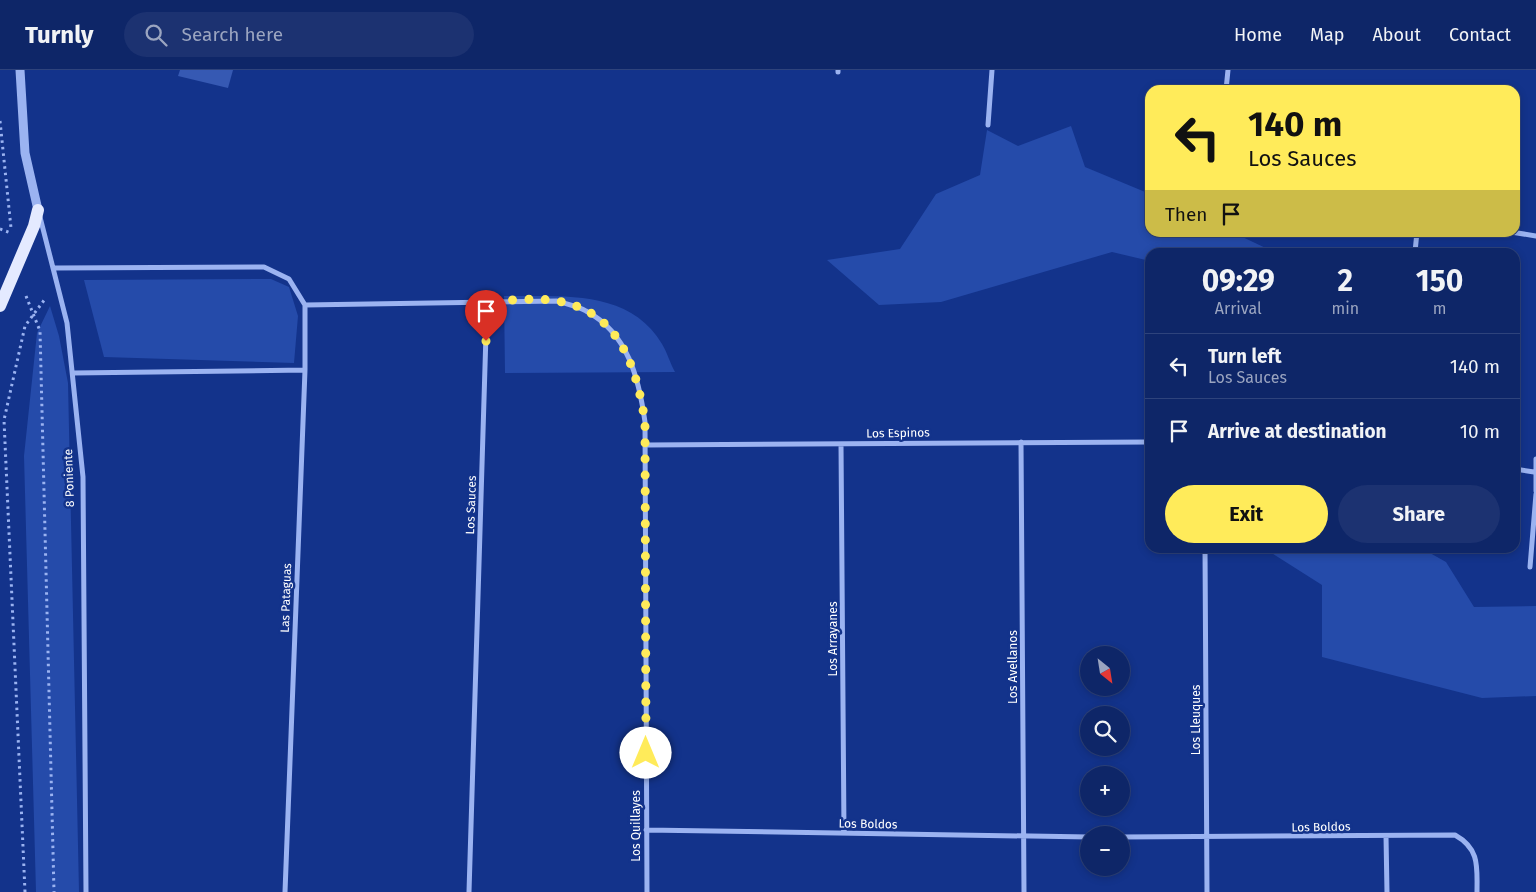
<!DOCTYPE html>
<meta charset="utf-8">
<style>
:root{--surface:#0e2668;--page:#1c3271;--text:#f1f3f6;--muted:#9ba5c0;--line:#2e437c;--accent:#ffeb5a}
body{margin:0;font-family:"Fira Sans",sans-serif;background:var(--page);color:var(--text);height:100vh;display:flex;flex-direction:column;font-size:19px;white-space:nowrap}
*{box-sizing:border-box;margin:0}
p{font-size:16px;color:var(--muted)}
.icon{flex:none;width:28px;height:28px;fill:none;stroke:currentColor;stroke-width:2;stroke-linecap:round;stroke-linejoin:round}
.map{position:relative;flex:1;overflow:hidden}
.sheet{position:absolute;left:1145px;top:178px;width:375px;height:305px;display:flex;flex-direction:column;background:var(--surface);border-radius:15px;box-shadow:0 2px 8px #0003,0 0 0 1px var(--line)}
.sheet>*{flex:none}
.banner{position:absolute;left:1145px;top:15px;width:375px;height:152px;border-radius:15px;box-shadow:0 2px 8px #0003,0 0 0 1px var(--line);background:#ffeb5a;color:#111;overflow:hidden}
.needle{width:32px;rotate:150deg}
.fabs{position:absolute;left:1080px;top:576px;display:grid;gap:10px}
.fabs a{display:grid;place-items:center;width:50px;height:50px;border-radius:50%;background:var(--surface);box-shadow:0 2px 8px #0003,0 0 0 1px var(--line);font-size:25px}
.pin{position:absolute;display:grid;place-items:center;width:42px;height:42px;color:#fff;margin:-51px -21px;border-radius:50% 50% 50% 0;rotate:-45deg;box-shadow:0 0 5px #0007}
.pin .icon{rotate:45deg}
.me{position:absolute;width:55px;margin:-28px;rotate:0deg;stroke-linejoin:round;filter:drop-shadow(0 0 4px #0008)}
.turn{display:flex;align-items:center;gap:18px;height:105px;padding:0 20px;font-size:22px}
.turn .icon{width:65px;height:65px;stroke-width:2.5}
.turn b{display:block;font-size:35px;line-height:42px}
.then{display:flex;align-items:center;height:48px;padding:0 20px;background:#0003;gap:10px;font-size:19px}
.eta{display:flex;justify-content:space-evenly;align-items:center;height:85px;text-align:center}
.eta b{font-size:30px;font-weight:700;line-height:35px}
.action{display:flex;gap:10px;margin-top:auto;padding:10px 20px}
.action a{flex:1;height:58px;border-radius:30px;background:var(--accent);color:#111;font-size:20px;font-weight:700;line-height:58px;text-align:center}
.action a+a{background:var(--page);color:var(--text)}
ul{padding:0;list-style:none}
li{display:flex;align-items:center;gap:15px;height:65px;padding:0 20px;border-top:1px solid var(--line)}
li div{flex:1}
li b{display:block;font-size:19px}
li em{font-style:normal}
header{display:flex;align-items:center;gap:30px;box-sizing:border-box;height:70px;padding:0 25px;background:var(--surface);border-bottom:1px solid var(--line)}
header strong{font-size:24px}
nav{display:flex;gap:28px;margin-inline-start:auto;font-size:18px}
.search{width:350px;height:45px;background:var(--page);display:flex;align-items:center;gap:12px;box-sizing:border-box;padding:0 18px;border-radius:28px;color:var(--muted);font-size:19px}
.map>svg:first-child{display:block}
.green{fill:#254baa}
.building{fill:#3659b3}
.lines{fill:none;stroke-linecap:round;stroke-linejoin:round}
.path{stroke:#9bb3f1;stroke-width:3;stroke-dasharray:2.5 4;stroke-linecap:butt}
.minor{stroke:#9bb3f1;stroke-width:5}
.tertiary{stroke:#9bb3f1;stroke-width:9}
.primary{stroke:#e4eaff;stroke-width:12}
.route{stroke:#ffeb5a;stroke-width:9;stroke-dasharray:0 16.2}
.labels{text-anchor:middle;stroke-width:5;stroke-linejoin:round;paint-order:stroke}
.street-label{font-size:12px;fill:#fff;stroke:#13338b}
</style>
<header>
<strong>Turnly</strong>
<div class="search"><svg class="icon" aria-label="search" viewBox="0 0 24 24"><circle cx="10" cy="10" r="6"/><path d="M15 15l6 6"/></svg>Search here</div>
<nav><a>Home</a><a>Map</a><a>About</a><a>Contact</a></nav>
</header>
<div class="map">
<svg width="1536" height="822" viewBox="0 0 1536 822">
<rect width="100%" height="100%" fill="#13338b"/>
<!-- green -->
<path class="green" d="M1071,56L1085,97L1150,124V162L1234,163L1274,182H1150V191L1112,182L941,232L879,235L827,190L900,179L936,124L980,105L987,60L1018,76Z
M271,209L289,217L298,246L294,293L104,287L84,210Z
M504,226C559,227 629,218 662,274C667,282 670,293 675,302L505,303Z
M50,236L59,266L68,313L79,822H36L24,386L37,263Z
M1267,478H1421L1446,492L1474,537L1536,536V626L1482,628L1322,587V515L1267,480Z"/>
<!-- building -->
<path class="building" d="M180,0H233L228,18L178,6Z"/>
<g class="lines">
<!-- path -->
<path class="path" d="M0,51L11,158
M0,159L11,163
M26,226L40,261L54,822
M25,822L4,350L25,256L45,229"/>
<!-- minor -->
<path class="minor" d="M838,2V0
M1226,20L1228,0
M988,55L992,0
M40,147L67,253L83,407L86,822
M1511,162L1536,166
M1415,182L1417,162
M55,198L264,197L289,209L305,235
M305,235L557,231C566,234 578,236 586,241C628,263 639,309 645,352L647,822
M73,303L305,300
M1021,372L1024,822
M841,374L844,763
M646,375L1150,372
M1536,389V421
M1515,399L1534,402
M1205,478L1207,822
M1530,497L1536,424
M646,760L1089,767
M1386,766L1387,822
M1121,767L1455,765C1480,779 1477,797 1477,822
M285,822L305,300V235
M469,822L487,231"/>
<!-- tertiary -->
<path class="tertiary" d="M20,0L25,83L38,140"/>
<!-- primary -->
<path class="primary" d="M0,236L34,156L38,140"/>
</g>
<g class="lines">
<!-- route -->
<path class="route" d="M486,271L488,231C510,231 535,227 557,231C620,241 637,299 645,352L646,683"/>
</g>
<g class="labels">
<!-- street labels -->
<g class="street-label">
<text transform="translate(898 363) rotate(-1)" y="4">Los Espinos</text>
<text transform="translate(69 408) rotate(-92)" y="4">8 Poniente</text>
<text transform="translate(471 435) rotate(-88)" y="4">Los Sauces</text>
<text transform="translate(286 528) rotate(-88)" y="4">Las Pataguas</text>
<text transform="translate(833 569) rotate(-90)" y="4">Los Arrayanes</text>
<text transform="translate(1013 597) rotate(-90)" y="4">Los Avellanos</text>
<text transform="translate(1196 650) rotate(-90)" y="4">Los Lleuques</text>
<text transform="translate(868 754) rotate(1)" y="4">Los Boldos</text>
<text transform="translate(636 756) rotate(-90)" y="4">Los Quillayes</text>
<text transform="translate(1321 757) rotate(-1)" y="4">Los Boldos</text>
</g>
</g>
</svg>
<div class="fabs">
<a><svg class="needle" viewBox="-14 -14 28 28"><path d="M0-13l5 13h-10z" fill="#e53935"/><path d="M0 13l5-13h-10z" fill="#9ba5c0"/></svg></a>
<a><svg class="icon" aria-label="search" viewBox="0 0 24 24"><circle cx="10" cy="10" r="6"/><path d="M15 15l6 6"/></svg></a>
<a>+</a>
<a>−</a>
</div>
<div class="pin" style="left:486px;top:271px;background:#d93025"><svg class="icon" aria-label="arrive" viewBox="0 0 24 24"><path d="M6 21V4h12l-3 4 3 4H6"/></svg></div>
<svg class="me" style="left:646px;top:683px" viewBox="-20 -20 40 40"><circle r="19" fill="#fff"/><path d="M0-13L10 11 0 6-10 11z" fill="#ffeb5a"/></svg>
<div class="banner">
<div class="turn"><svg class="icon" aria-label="left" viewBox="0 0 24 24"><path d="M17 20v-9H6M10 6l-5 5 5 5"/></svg><div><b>140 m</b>Los Sauces</div></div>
<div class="then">Then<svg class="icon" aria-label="arrive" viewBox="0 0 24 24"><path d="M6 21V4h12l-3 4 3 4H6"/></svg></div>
</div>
<section class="sheet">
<div class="eta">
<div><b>09:29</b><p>Arrival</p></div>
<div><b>2</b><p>min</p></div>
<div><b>150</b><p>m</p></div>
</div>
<ul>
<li><svg class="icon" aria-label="left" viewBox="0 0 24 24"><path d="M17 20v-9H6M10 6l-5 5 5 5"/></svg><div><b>Turn left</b><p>Los Sauces</p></div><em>140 m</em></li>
<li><svg class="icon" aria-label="arrive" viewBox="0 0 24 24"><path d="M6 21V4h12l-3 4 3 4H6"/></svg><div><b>Arrive at destination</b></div><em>10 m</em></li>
</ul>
<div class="action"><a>Exit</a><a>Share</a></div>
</section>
</div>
